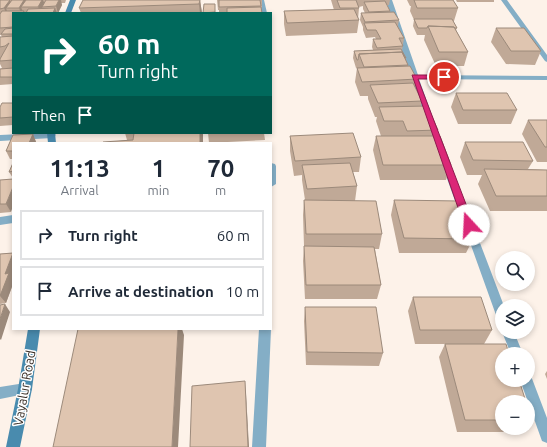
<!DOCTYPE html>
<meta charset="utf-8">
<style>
:root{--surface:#fff;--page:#f6f6f7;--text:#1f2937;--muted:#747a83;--line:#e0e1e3}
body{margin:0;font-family:Ubuntu,sans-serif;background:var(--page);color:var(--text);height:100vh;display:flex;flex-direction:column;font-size:15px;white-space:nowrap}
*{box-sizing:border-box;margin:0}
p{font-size:13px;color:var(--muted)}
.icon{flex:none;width:22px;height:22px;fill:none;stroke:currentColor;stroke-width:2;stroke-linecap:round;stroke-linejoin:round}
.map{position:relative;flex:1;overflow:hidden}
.sheet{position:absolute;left:12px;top:142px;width:260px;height:188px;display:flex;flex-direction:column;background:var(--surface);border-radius:0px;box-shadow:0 2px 6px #0003}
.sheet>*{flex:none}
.banner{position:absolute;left:12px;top:12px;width:260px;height:122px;border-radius:0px;box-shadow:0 2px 6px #0003;background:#00695c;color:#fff;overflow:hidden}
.buttons{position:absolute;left:495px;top:251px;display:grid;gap:8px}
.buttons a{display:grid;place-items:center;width:40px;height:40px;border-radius:50%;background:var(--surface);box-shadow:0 2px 6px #0003;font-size:20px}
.pin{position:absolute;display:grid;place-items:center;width:34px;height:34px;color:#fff;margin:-17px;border:2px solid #fff;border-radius:50%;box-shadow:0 1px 4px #0007}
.me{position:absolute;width:44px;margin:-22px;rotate:340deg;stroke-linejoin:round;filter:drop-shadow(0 0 3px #0008)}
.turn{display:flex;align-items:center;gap:14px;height:84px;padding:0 20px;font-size:18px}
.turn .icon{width:52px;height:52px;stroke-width:2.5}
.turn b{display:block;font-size:28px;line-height:34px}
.then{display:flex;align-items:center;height:38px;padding:0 20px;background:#0003;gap:8px;font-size:15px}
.eta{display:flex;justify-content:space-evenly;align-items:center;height:68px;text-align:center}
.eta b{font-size:24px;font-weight:700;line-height:28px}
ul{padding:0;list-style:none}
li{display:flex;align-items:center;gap:12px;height:50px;margin:0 8px 6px;padding:0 12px;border:2px solid var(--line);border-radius:0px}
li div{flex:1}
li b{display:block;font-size:15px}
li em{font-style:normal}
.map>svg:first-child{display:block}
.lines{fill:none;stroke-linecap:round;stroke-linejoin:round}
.minor{fill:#84aec6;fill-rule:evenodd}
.secondary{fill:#498bae;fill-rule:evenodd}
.wall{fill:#c0a997}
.shaded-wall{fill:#9c8a7b}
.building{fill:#dfc5b0;stroke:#9c8a7b}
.route{fill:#db2777;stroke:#8e194d}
.labels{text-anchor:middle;stroke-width:3;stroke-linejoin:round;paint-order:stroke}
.near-street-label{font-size:13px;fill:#382e26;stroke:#fff}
</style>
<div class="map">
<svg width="547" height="447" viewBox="0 0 547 447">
<rect width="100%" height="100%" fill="#fdf2e9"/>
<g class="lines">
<!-- minor -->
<path class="minor" d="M258,0H264L267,13H261Z
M386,0H392L418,75L547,76V80L419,79L433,118L432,120H426L410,77Z
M501,0H507L547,55V62L545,61Z
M43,133H54L56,135L52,138L0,141V135Z
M444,156L448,159L504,306H502V320L498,319L496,315L440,159Z
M271,163L275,164L276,166V184L271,187Z
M13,215V223L0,225V217Z
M259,329H271L266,447H252Z
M502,332H514L523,354H511Z
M528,375L531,376L547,418V443L542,441L520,380H528Z
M25,383L30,385L32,389L30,393L0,399V387Z"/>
<!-- secondary -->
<path class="secondary" d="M70,0H76L71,13H65Z
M47,133H55L56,143H48Z
M28,329H40L32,389L20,447H6L18,389Z"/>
</g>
<!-- wall -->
<path class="wall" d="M0,0H66L65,3H61L62,5L58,13H13V84L0,85V69L2,68L0,64V37H2L1,35H0Z
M83,0H200L202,13H81L79,8Z
M217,0H262V8H261L262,13H219V10H218Z
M331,0H390L389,5H387L390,11V12L399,20L398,26L404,38L402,51L406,58V60L408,65V66L417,79L415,88L422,101L421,106L438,130L437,136L451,165L446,180H380L373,150L376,136H400H381L376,121L377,117H375L368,99V96H360L355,82L357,68H358H356L353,58L354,51L373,50L372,47L373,39H376L375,37L366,38L363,30V27L360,20L361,13H365L363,9V6L359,7V8L358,19L359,20L357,33L286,36L284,24V11L334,10Z
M407,0H453L458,8L454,21H453L457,28L456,30L468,52L464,66H436L424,40L425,35H417L413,26L414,20L410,11L411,6H410Z
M456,0H494V2H457Z
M496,28L541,51L535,65L506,64L491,42Z
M456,93L517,110L511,124H458L451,107Z
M13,103V125L0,126V107Z
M528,120H547V162H537L522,134Z
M125,133H203V143H103L127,140Z
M208,133H264L265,140L209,143Z
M33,134L36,142V143H13V159H10L6,151L13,135Z
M290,136L361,157L359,172H353L357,186L355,201L382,234L379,249H375L381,285L377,299H305L303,261L304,246L303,215L304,200H305L302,180V175L294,176L290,151Z
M465,142L533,161L528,169L547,170V211H490L478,184L482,175H467L460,157Z
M13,163V178L9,172Z
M0,180L11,212L0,213Z
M394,200L473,239L466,253H399L391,215Z
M13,253V274L12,278L13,280V284L6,303L0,304V254Z
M413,297L492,330L484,344H415L408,311Z
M305,307L383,353L379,366L306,365L304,321Z
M445,344L502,402V428H525L521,432H457L439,357Z
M547,371V379L545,374Z
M528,407L533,420L528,425Z"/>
<!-- shaded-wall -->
<path class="shaded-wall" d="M10,0L13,7L6,8L8,14L7,15L4,8Z
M24,0H28L21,7L23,12L21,13L19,8Z
M42,0H43L45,5L42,7L43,9L40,13L38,7Z
M59,0H61L62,5L58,13L56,6Z
M200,0L202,13H200L199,4Z
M55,8L57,13H53Z
M200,133H203V143H200Z
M33,134L36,142V143H29Z
M13,187V206L11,212L6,204Z
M13,253V274L12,278L13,280V284L6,303L0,296L5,274Z
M5,304L10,312L1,340L0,339V319Z
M178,329H182L184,335L178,447H172Z
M245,381L246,394L249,447H248Z"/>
<!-- building -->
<path class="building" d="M0,0H10L4,8L0,9Z
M12,0H24L19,8H6Z
M26,0H42L38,7H21Z
M46,0H59L56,6L42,7Z
M83,0H200L199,4L79,8Z
M219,0H260L261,6L219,7Z
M337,0H356L359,8H340Z
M414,0H453L458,8H417Z
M385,1L390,11L369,12L364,2Z
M204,4H215V12L203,13Z
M261,7L262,13H227V8Z
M55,8L53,13H26L28,9Z
M354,9L359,20L287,23L284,11Z
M2,11H24L23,13H13V27L0,28V14Z
M394,12L399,20L365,22L361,13Z
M414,19H452L457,28H455L454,27L428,26L427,28H418Z
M395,22L404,38H399L403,46L377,48L373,39H381L376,30H367L364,23Z
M428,26L454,27L468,52H439Z
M13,28V34H1L5,29Z
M496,28H524L541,51H511Z
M13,36V60L0,61V59L9,43L5,46L0,47V37Z
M401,49L406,58H405L402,52L359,54L358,60H357L354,51Z
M402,52L408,65L364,67L359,54Z
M410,66L417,79L362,82L357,68Z
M13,68V77H0V69Z
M413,83L422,101L378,103L370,85Z
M456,93H507L517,110H463Z
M2,103H13V117L0,118V107Z
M427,106L438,130L407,131L403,121H384L379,107Z
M528,120H547V147H545Z
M134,133H200V143H103V142L133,140Z
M353,133L361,157L295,161L290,136Z
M33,134L29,143H13V151H6L13,135Z
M376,136H440L451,165H383Z
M465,142H523L533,161L473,160Z
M13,163V171L9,172Z
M350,163L357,186L307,189L302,165Z
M484,169L547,170V196H496Z
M13,179V187L6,204H0V180Z
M304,200L376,201L382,234H306Z
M394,200L459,201L473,239L404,238Z
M304,246L374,247L381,285H306Z
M13,253L5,274L9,273L0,296V254Z
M413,297H481L492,330H420Z
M5,304L0,319V305Z
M305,307H376L383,353L307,352Z
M78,329H178L172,447H53Z
M445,344H506L509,354H502V380H519L526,402H502V420H465Z
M245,381L248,447H190L192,386Z
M528,407L533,420H528Z"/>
<!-- route -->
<path class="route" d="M412,75H444L447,77L444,79H418L474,225L472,228H466L464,225Z"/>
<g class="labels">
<!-- near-street labels -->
<g class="near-street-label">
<text transform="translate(24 388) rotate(-80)" y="5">Vayalur Road</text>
</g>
</g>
</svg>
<div class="buttons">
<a><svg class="icon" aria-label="search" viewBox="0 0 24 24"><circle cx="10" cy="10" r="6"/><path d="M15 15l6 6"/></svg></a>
<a><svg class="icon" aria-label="layers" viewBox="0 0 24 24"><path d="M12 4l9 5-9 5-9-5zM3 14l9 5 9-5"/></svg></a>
<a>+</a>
<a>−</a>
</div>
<div class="pin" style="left:444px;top:77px;background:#d93025"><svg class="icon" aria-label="arrive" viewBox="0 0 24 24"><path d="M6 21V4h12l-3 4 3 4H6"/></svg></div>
<svg class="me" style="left:469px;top:225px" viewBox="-20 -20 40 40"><circle r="19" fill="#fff"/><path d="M0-13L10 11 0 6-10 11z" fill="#db2777"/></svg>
<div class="banner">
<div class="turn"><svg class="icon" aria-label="right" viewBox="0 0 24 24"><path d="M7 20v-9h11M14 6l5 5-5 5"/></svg><div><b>60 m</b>Turn right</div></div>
<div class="then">Then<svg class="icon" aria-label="arrive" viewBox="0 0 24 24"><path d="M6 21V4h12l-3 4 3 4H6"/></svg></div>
</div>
<section class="sheet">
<div class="eta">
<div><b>11:13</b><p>Arrival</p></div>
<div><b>1</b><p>min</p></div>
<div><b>70</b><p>m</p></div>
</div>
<ul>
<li><svg class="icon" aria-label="right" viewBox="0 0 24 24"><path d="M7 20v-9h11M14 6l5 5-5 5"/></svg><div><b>Turn right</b></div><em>60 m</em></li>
<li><svg class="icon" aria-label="arrive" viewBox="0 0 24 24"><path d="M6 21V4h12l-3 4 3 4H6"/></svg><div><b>Arrive at destination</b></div><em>10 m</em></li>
</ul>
</section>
</div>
